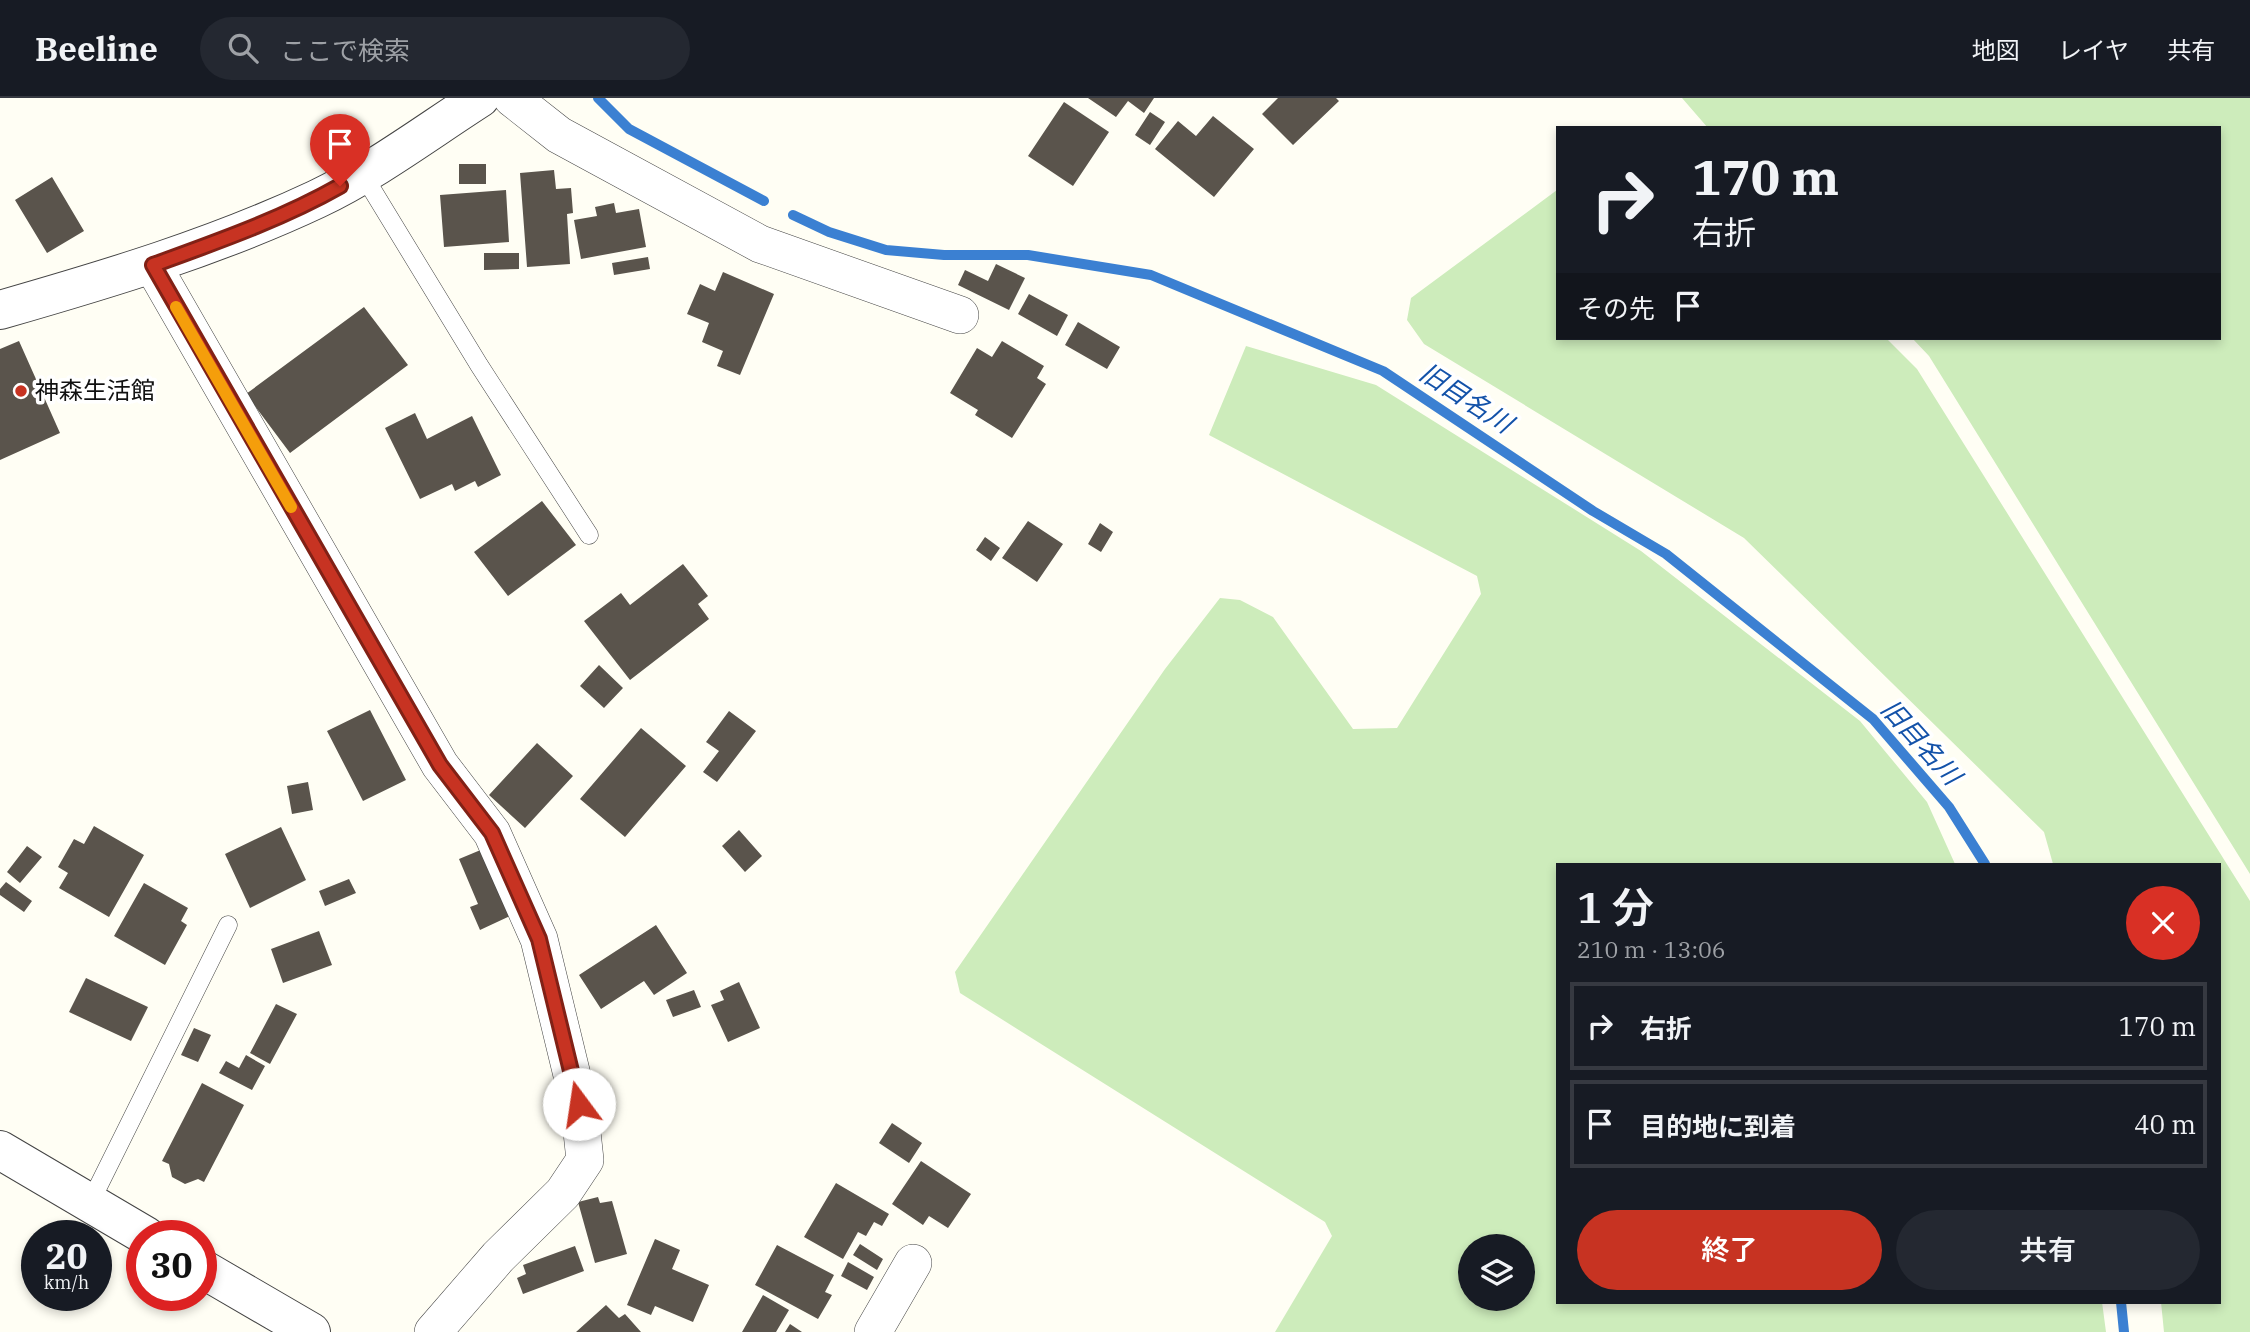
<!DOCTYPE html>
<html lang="ja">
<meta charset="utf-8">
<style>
:root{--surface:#171b24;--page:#242831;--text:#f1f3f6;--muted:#9ea1a6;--line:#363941;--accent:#c73322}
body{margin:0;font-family:"IBM Plex Serif","Noto Sans JP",serif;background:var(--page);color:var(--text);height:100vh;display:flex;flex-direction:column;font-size:26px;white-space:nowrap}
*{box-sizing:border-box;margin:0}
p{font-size:23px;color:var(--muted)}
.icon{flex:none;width:38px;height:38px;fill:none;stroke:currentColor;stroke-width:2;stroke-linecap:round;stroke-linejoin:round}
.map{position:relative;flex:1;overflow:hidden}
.panel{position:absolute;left:1556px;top:765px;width:665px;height:441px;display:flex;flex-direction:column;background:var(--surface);border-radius:0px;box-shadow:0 4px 10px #0003}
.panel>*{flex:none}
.hud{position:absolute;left:1556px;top:28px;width:665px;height:214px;border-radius:0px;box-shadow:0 4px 10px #0003;background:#171b24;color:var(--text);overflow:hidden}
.controls{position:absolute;left:1458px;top:1136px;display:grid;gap:14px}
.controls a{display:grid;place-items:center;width:77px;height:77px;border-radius:50%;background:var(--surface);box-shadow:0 4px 10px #0003;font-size:35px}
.speed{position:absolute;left:21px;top:1122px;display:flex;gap:14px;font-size:35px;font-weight:700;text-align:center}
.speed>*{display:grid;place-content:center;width:91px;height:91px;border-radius:50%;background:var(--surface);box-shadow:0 4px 10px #0003;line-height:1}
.speed small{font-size:18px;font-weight:400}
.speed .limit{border:10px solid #d22;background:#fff;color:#111}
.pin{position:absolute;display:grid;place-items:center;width:60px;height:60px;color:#fff;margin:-72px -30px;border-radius:50% 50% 50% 0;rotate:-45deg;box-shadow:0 0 7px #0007}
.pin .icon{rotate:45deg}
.me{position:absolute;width:77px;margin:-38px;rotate:346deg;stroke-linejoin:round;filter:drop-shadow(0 0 5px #0008)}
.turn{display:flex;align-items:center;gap:24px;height:147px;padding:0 21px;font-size:32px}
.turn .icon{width:91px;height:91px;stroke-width:2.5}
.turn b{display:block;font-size:49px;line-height:60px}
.then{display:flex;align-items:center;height:66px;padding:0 21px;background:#0003;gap:14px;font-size:26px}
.round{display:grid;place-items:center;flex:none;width:74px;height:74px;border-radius:37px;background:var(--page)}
.head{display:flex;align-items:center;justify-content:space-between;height:119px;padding:0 21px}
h1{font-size:42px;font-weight:600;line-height:52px}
.button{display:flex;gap:14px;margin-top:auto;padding:14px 21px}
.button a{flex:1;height:80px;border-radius:42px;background:var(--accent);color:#fff;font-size:28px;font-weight:600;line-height:80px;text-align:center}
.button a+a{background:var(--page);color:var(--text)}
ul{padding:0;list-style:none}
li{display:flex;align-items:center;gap:21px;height:88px;margin:0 14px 10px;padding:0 7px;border:4px solid var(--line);border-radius:0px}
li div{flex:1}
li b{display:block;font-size:26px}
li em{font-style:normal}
header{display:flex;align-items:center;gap:42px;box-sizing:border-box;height:98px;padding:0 35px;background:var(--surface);border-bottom:2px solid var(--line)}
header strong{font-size:33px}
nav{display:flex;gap:38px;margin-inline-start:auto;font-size:24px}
.search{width:490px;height:63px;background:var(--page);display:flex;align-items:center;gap:18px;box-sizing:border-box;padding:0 24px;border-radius:38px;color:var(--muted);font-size:26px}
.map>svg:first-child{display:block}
.green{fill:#cdecbb;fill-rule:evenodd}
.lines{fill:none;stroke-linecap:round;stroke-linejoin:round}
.stream{stroke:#3b80d2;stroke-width:10}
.building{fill:#5a544c}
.service-casing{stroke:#444;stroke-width:19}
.minor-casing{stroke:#444;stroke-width:38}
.tertiary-casing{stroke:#444;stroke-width:40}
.service{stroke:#fff;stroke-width:18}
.minor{stroke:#fff;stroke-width:37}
.tertiary{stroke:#fff;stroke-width:38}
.route-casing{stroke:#812116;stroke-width:18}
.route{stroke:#c73322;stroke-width:12}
.slow{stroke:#f59e0b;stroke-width:12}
.poi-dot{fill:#c73322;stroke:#fff;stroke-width:2.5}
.labels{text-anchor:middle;stroke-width:7;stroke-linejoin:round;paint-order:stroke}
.poi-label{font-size:24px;fill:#111;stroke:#fff;text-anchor:start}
.water-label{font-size:26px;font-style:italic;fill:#1352a9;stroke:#fff}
</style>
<header>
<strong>Beeline</strong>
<div class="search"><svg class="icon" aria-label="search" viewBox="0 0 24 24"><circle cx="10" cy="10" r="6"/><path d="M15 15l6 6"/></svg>ここで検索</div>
<nav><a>地図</a><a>レイヤ</a><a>共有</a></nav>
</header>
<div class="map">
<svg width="2250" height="1234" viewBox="0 0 2250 1234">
<rect width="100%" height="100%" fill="#fffef4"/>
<!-- green -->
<path class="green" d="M1682,0H2250V776L1929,258L1912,240H2219V30H1708Z
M1557,92L1558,240H1886L1917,271L2250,803V1234H2164L2161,1204H2219V766H2053L2044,734L1744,440L1424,246L1407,222L1411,200Z
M1246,248L1376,287L1641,453L1860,623L1927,704L1955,766H1558V1204H2102L2106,1234H1275L1332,1138L1325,1124L960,895L955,874L1165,571L1220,500L1240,502L1273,519L1353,631L1397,630L1481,496L1477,478L1209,337ZM1470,1148H1522V1200H1470Z"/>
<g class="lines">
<!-- stream -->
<path class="stream" d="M598,0L629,31L764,103
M793,117L829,134L886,152L944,157H1028L1151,177L1383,273L1593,413L1666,456L1873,621L1949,709L1985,766
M2121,1204L2124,1234"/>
</g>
<!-- building -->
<path class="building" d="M1088,0H1154L1144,15L1128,3L1116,19Z
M1278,0H1336L1339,3L1293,47L1262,16Z
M1064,4L1109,34L1073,88L1028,58Z
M1150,14L1165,24L1150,47L1135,37Z
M1213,18L1254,51L1214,99L1155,51L1178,23L1196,38Z
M459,66H486V86H459Z
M554,72L556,91L571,90L573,115L567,116L570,166L527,169L520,75Z
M52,79L84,133L47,155L15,102Z
M506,92L509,144L444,149L440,97Z
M614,105L616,115L639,111L646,149L581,161L574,122L597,118L595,109Z
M484,155H519V171L484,172Z
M648,159L650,171L614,177L612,165Z
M996,166L1025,180L1009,212L958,187L965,172L988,183Z
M723,174L774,196L740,277L717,268L723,253L702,244L709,225L687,216L700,186L715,193Z
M1029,196L1068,217L1057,238L1018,216Z
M364,209L408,267L290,355L246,296Z
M1078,224L1120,249L1107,271L1065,247Z
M19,243L60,335L0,362V251Z
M1002,243L1044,268L1037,280L1046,286L1012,340L975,317L978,312L950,295L977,250L992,259Z
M415,315L427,341L472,318L501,377L478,389L475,383L455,393L452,386L420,401L385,330Z
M542,403L576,447L508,498L474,454Z
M1028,423L1063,446L1037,484L1002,460Z
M1100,425L1113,434L1101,454L1088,446Z
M985,439L1000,450L991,463L976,452Z
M683,466L708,498L698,506L709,521L630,582L584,523L621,495L630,507Z
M599,567L623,590L604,610L580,588Z
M370,612L406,682L363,703L327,633Z
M729,613L756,633L717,684L703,674L719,653L706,644Z
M641,630L686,668L625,739L580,701Z
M537,645L573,678L525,730L489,697Z
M308,684L313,712L292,716L287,688Z
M94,728L144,757L109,819L59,790L68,775L58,769L74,741L84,746Z
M281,729L306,782L250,810L225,756Z
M739,732L762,758L745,774L722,748Z
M27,748L42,759L20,785L7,774Z
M483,751L512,817L480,832L470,809L478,806L459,761Z
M349,781L356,795L325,808L319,793Z
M6,784L32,803L24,814L0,797V791Z
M144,785L188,810L181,823L187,827L165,867L114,838Z
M656,827L687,875L654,897L644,883L601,911L579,877Z
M319,833L332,867L283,885L271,851Z
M86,880L148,909L131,943L69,914Z
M739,884L760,930L728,944L711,907L724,902L720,893Z
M694,892L701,909L673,919L666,902Z
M276,906L297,916L270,966L250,955Z
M194,930L211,937L198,964L181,957Z
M246,957L265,968L252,992L219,975L226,963L239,970Z
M202,985L244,1007L204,1084L198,1081L185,1086L172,1079L169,1066L162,1063Z
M892,1025L922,1045L909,1065L879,1045Z
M921,1063L971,1096L948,1130L929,1118L923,1127L892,1106Z
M836,1085L889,1116L882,1128L874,1124L866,1138L858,1134L843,1161L804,1139Z
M598,1099L600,1105L612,1103L627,1156L595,1165L578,1104Z
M655,1141L680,1152L672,1171L709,1187L693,1224L655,1208L651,1217L627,1207Z
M860,1146L883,1161L877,1172L853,1157Z
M777,1147L834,1177L825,1194L832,1197L818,1221L755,1187Z
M575,1148L584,1173L523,1196L517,1180L526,1176L523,1167Z
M848,1164L874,1179L867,1192L841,1178Z
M763,1197L789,1212L776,1234H742Z
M606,1207L619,1220L625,1216L641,1234H576Z
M790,1226L802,1234H785Z"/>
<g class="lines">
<!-- service casing -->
<g class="service-casing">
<path id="service" d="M362,75L479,267L589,437
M90,1105L228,827"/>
</g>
<!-- minor casing -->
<g class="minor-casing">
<path id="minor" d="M512,0L559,37L760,146L960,217
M153,168L440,667L492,735L539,841L579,1006L585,1062L563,1095L498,1159L433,1234
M873,1234L913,1165"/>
</g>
<!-- tertiary casing -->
<g class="tertiary-casing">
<path id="tertiary" d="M0,212C108,181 215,149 317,101C374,74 427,34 480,0
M0,1052L146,1138
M201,1170L311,1234"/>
</g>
<!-- service -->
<use href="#service" class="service"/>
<!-- minor -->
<use href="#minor" class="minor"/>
<!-- tertiary -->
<use href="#tertiary" class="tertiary"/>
</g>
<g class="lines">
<!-- route casing -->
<g class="route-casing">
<path id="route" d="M340,88C282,121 216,144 153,167L440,667L492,735L539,841L579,1006"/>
</g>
<!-- route -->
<use href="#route" class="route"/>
<!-- slow -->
<path class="slow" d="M176,209L291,409"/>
</g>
<!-- markers -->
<circle class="poi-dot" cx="21" cy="293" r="7"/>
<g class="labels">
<!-- poi labels -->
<g class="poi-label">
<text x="35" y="301">神森生活館</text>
</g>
<!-- water labels -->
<g class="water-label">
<text transform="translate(1466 300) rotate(33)" y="9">旧目名川</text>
<text transform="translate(1921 644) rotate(48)" y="9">旧目名川</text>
</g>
</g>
</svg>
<div class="controls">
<a><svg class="icon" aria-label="layers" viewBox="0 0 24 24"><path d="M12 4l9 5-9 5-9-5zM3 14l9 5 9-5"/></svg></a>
</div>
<div class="speed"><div>20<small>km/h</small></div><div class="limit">30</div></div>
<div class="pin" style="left:340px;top:88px;background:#d93025"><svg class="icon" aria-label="arrive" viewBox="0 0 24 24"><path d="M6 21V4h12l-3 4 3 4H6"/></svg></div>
<svg class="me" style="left:579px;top:1006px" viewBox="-20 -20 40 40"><circle r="19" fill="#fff"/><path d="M0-13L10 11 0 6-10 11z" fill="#c73322"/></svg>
<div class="hud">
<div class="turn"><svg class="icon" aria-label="right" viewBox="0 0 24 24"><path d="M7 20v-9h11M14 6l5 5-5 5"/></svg><div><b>170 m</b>右折</div></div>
<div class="then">その先<svg class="icon" aria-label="arrive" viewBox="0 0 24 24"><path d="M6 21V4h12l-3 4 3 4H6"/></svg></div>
</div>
<section class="panel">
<div class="head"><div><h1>1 分</h1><p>210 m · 13:06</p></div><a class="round" style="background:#d93025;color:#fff"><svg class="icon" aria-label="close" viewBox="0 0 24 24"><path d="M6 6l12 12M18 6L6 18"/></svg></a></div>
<ul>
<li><svg class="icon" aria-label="right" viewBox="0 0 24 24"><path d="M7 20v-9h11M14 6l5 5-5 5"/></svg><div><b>右折</b></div><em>170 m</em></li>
<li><svg class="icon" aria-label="arrive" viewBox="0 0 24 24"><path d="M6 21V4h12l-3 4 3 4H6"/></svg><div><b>目的地に到着</b></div><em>40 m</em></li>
</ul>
<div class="button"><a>終了</a><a>共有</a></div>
</section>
</div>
